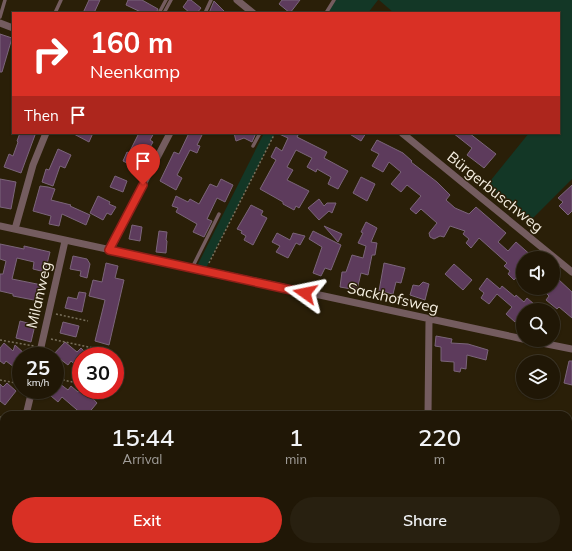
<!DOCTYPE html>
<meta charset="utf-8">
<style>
:root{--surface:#201706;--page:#282010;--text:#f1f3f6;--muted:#a29f9b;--line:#3d3628;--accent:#d93025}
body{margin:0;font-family:Mulish,sans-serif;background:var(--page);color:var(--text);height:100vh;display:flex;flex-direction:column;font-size:15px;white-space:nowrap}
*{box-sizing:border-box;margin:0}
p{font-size:13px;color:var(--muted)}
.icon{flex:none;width:22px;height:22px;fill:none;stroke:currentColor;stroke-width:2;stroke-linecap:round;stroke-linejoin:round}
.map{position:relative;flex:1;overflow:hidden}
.side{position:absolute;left:0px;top:411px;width:572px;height:140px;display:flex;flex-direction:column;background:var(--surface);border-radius:12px 12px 0 0;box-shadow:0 1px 3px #0004,0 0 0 1px var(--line)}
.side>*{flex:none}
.banner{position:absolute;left:12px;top:12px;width:548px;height:122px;border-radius:0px;box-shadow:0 1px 3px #0004,0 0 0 1px var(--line);background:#d93025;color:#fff;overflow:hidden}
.buttons{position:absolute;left:516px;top:251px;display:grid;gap:8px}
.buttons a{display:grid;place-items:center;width:44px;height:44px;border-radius:50%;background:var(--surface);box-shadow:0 1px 3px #0004,0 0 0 1px var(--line);font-size:20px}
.speed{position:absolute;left:12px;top:347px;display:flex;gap:8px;font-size:20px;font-weight:700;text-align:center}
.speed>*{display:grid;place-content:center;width:52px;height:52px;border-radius:50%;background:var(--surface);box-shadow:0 1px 3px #0004,0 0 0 1px var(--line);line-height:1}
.speed small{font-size:10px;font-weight:400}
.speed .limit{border:6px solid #d22;background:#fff;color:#111}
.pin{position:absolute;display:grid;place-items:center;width:34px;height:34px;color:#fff;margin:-41px -17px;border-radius:50% 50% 50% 0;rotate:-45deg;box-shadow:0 0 4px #0007}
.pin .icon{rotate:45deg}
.me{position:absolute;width:44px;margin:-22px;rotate:282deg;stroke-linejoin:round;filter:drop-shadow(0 0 3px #0008)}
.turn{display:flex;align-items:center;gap:14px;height:84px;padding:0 12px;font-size:18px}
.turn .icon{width:52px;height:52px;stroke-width:2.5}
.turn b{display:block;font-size:28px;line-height:34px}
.then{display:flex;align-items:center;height:38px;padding:0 12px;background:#0003;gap:8px;font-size:15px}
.eta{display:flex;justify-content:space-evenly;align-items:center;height:68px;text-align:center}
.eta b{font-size:24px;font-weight:600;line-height:28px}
.primary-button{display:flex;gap:8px;margin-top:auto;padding:8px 12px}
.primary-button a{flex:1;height:46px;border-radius:24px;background:var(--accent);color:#fff;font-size:16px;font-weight:600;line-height:46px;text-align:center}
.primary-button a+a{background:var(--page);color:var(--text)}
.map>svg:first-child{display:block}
.green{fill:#133726}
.forest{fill:#306148}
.building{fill:#5d3b5c;stroke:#7b657a}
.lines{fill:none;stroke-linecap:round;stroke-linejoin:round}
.path{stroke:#79705c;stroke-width:1.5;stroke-dasharray:2 2;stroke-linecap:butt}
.service{stroke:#745c5f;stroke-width:3.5}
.minor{stroke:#745c5f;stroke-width:7}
.route-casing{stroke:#8d1f18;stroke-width:10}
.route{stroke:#d93025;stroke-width:7}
.labels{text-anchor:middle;stroke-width:3;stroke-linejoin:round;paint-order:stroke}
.street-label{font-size:15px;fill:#f6efe1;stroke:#2a1f08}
</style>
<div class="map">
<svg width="572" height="551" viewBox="0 0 572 551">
<rect width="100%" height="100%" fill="#2a1f08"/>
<!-- green -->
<path class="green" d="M334,0H378L368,13H326Z
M379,0H572V179L530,221L487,185L529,133H559V13H394Z
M264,133H275L205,270L196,268Z"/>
<!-- forest -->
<path class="forest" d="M3,521L4,547H71L70,551H0V523Z"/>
<!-- building -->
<path class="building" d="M89,0H100L94,13H83Z
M128,0H142L158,9L156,13H143L126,5Z
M188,0H191L201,8L197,13H190L183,7Z
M282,0H300L290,13L279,4Z
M214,1L226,13H209Z
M0,34L12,38L2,72H0Z
M20,133H29L35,135L21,173L4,167L9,154L13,156L18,142L17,141Z
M72,133H93L89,142Z
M139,133H154L150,140L153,142L148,151L145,150L137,168L123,161L127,152L129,153Z
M189,133H203L197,145L200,146L197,153L190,150L177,175L182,178L176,190L160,181L174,152L179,154Z
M234,133H256L252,142L244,138L236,141Z
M277,133H299L297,137L327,152L324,158L348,171L338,189L328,184L331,177L317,169L316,172L307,167L312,158L296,150L287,167L293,170L287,180L309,191L299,208L296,206L294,210L283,204V202L276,198L260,189L276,160L271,157L276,147L282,151L288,138Z
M348,133H366L361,141Z
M453,133H469L496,154L484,168L467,155L472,148Z
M377,140L403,153L412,161L411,162L437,182L450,195L446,200L455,208L469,214L476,207L506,233L498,242L508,251L516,242L534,258H523V265L518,271L520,273L514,280L508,274L510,271L504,266L507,263L479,238L471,248L466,243L469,239L463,234L465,231L450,226L444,237L440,236L434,239L430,237L429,233L437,223L421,209L416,214L410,209L421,196L407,185L401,192L391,184L401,172L389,162L383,172L372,166L379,154L371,150Z
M58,149L71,155L65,168L60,166L53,186L42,182L46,169L49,170Z
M115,176L127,181L123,192L110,187Z
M361,177L375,184L367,201L353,193Z
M0,179L16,182L11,209L0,207Z
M221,179L233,185L225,202L217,198L207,219L212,221L204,237L193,232L197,224L176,212L178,208L172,206L176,196L188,202L190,199L199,204L210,184L217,187Z
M572,185V211L568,215L559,206L563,202L558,198Z
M40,186L48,187L55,189L51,200L71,205L70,206L90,215L86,225L62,214L59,226L49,224L51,216L33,211Z
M98,196L110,202L109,204L116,207L111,215L107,213L103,220L90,213Z
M319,199L324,206L327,203H336L332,213L329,211L319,220L308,208Z
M251,205L263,211L261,215L267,218L253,245L244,240L246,236L241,233L242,231L237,229Z
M366,222L377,228L371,242L377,243L375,255H372L368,275L361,273L357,290L340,287L342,272H346L352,255L363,258L366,246L358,243L363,233L361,232Z
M132,225L142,227L140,241L129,239Z
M324,226L342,234L338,242Z
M159,231L167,232L166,240L167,241L166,253L156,252Z
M313,231L341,245L331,270L325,268L321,276L313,273L322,247L309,239Z
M277,233L290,240L293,233L305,236L300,245L296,243L288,258L276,252L280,246L272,242Z
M0,244L24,249V246L50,252L45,272L33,269L34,262L17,258L12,279L42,285L39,301L13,296V294L0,291V274H3L6,261L0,259Z
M73,256L87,259L90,264L87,278L80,276L81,271L70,269Z
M106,263L118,266L115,278L124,280L109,345L95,341L105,300L89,296L93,280L102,282Z
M384,263L405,268L401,283L396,282L393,294L379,291Z
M454,264L472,280L463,290L445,274Z
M487,278L500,289L502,286L515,297L516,295L524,302L527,298L534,304L529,310H523V312L515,322L506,314L512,307L497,294L489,304L481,298L484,293L479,289Z
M558,279L572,292V318L559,307L557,309L546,300L549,296L547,294L553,288V284Z
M423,282L429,284L425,300L410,295L413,285L419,286Z
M79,292L86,293L82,312L65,308L68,297L77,299Z
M20,321L35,325L31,342L16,338Z
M63,322L79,326L76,337L60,333Z
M436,336L452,339L451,343L468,344L488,350L486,360L467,355L466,369L461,368L460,372L454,371V362L441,361V347L435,346Z
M65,342L77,352L81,348L89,356H81V370L71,361L68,365L60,359L58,360L55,356L53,355Z
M4,343L13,351L15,345L25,354L23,356H21V359L14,367L6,361L4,364L0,361V348Z
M569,361H572V385L564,383Z
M55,382L59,385L60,384L68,390L71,386L78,392L81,388V390H85L97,403L87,415H83L62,397L58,402L44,390H55Z
M7,383L16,391L5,405L0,401V384L3,387Z"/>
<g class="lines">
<!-- path -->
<path class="path" d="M209,263L275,133
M56,314L88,321
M51,339L98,349
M0,340L34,346
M55,378L81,384
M0,380L21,384
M33,413L43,415
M0,417L4,418
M0,453L4,454"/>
<!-- service -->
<path class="service" d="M55,13L61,0
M159,13L166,0
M164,13L171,0
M205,13L211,0
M326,13L334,0
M0,17L5,0
M253,146L260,133
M192,268L219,214"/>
<!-- minor -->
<path class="minor" d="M237,0L253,13
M0,23L13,28
M402,133L572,272
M0,226L523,339
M15,229L33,165L46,133
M109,250L170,133
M527,340L572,349
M39,356L65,241
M26,415L32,390
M428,415L429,320
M0,473L4,478
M0,489L4,484"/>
</g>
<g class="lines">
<!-- route casing -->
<g class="route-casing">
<path id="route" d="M143,185L109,250L305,293"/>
</g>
<!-- route -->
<use href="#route" class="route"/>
</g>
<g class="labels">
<!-- street labels -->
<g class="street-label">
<text transform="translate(495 192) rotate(39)" y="5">Bürgerbuschweg</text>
<text transform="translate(39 295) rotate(-77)" y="5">Milanweg</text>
<text transform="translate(393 298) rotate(13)" y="5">Sackhofsweg</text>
</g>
</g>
</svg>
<div class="buttons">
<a><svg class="icon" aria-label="sound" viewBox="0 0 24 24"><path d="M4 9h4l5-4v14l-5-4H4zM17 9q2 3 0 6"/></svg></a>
<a><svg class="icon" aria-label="search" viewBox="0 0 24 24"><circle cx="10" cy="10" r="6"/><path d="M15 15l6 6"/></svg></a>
<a><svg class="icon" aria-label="layers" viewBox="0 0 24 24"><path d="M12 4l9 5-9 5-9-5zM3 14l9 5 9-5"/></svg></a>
</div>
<div class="speed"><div>25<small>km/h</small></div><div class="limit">30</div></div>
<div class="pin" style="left:143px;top:185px;background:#d93025"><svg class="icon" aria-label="arrive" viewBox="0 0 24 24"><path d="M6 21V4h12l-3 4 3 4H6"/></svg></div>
<svg class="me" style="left:305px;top:293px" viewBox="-20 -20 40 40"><path d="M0-17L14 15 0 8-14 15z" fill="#d93025" stroke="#fff" stroke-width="4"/></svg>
<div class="banner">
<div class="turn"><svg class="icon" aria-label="right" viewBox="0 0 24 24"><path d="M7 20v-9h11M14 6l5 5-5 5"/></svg><div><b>160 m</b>Neenkamp</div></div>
<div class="then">Then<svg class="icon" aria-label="arrive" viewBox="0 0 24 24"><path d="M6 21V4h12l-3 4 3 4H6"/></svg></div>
</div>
<section class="side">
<div class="eta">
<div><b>15:44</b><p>Arrival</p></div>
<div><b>1</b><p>min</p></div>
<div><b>220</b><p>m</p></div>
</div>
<div class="primary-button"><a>Exit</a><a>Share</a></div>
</section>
</div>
